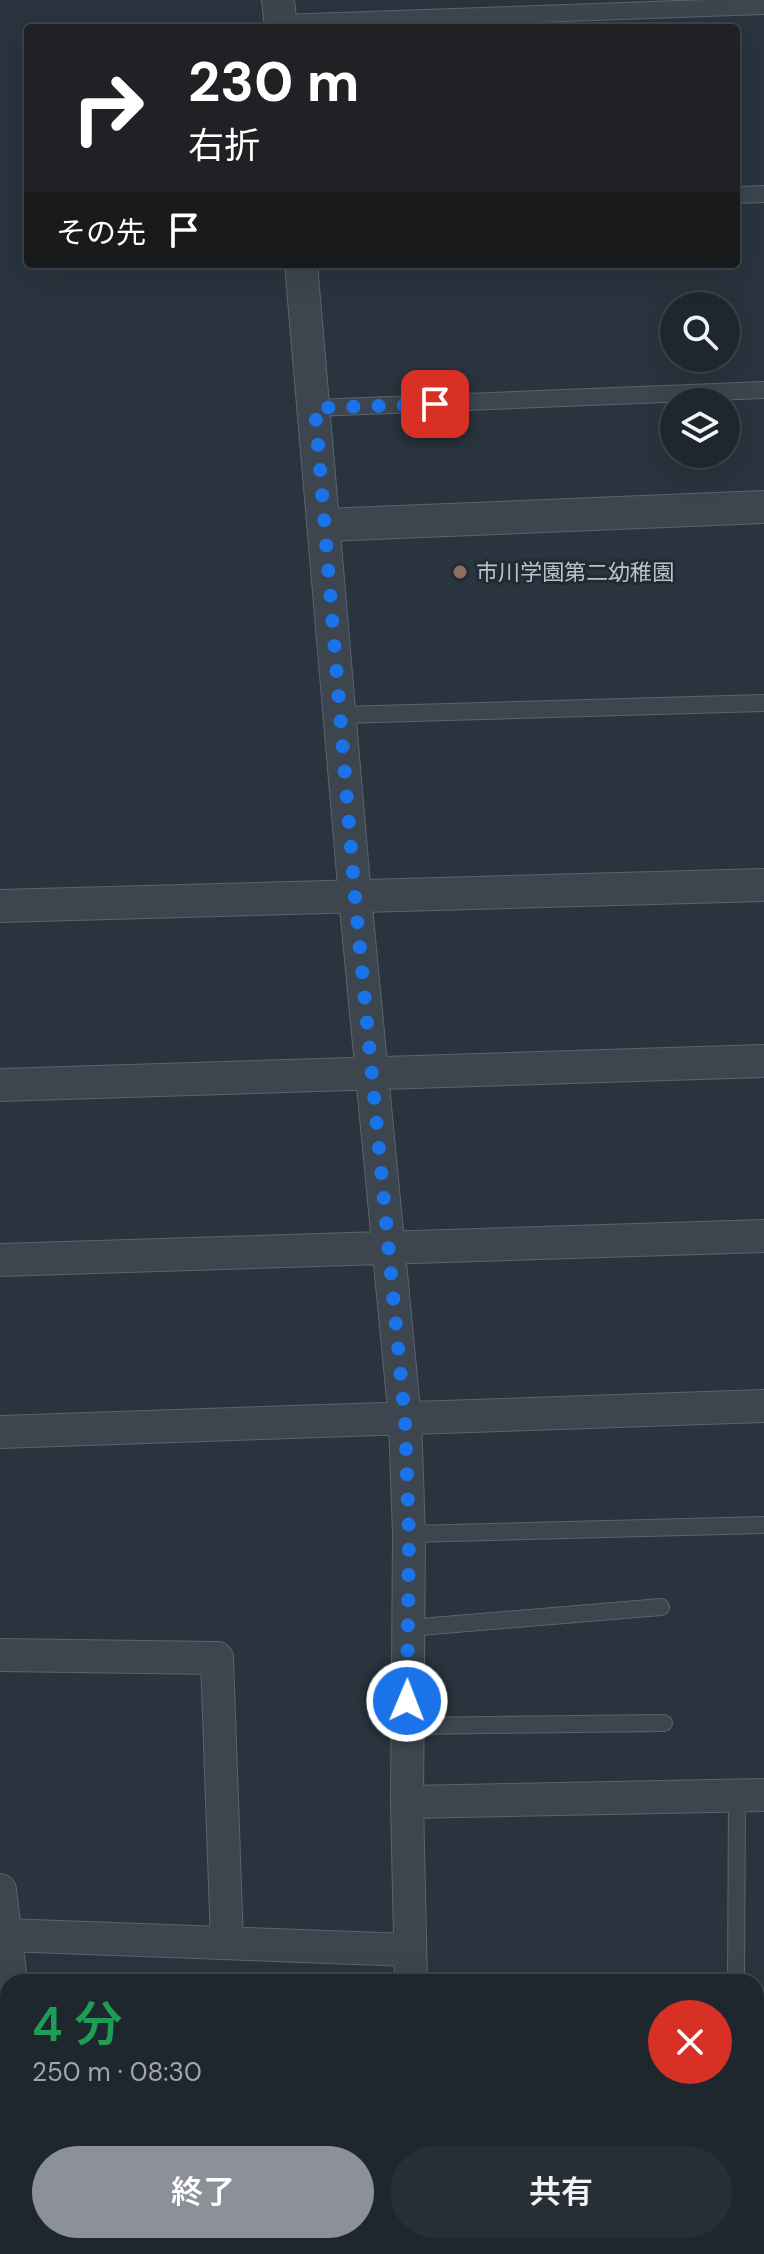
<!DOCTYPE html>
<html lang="ja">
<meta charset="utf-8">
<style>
:root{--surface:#1f272e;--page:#272f36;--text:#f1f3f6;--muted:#a1a5aa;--line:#3c444a;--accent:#8c9099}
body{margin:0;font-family:"DM Sans","Noto Sans JP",sans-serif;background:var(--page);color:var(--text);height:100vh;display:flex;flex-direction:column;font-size:30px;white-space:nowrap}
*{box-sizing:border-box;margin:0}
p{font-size:26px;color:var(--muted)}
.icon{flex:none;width:44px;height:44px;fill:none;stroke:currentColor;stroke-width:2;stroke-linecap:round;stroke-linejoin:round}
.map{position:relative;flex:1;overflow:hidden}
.drawer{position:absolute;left:0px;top:1974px;width:764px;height:280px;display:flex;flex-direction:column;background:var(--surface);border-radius:24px 24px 0 0;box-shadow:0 8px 32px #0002,0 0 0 2px var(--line)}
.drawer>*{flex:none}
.hud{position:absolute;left:24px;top:24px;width:716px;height:244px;border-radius:8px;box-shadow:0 8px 32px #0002,0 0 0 2px var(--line);background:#202124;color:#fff;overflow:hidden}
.fabs{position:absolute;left:660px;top:292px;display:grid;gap:16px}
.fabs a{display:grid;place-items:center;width:80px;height:80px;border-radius:50%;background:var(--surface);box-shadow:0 8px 32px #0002,0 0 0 2px var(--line);font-size:40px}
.pin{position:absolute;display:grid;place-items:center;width:68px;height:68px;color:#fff;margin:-34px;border-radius:16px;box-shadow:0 4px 12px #0006}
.me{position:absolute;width:88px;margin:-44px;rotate:1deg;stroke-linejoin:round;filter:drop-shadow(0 0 6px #0008)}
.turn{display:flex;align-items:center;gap:28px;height:168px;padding:0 32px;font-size:36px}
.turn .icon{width:104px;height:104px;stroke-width:2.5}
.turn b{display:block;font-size:56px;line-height:68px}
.then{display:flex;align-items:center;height:76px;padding:0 32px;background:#0003;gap:16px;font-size:30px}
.round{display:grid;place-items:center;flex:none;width:84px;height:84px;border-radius:42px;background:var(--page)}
.headline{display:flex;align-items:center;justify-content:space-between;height:136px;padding:0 32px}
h1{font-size:48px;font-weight:600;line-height:60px;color:#1e9e55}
.action{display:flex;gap:16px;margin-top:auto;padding:16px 32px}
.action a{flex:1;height:92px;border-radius:48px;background:var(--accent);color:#fff;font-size:32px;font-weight:600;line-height:92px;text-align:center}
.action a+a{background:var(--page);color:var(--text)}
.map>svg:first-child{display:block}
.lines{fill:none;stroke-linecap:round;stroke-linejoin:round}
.lane-casing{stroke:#5b646c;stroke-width:18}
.street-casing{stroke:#5b646c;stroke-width:34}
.lane{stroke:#3d464f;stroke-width:16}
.street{stroke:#3d464f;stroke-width:32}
.route{stroke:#1a73e8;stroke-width:14;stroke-dasharray:0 25.2}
.education-dot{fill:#8d6e63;stroke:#222b34;stroke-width:3}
.labels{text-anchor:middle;stroke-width:6;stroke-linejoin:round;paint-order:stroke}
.poi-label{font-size:22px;fill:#bac1c9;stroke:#222b34;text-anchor:start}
</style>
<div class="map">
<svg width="764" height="2254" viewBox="0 0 764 2254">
<rect width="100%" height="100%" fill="#29343e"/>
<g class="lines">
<!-- lane casing -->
<g class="lane-casing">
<path id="lane" d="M281,23L764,6
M736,195L764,194
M315,408L764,390
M341,715L764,703
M409,1534L764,1525
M408,1628L661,1607
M407,1726L664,1723
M736,1982L737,1796
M0,2121H8
M756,2240L764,2239
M0,2253H39"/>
</g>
<!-- street casing -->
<g class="street-casing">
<path id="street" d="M278,0L281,28
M301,264L355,897L405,1420L409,1534L407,1802L411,1982
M325,525L764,507
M0,906L764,885
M0,1085L764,1061
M0,1260L764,1236
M0,1432L764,1406
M0,1655L217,1658L227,1943
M407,1802L764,1795
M0,1890L11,1982
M6,1935L409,1950
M756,2050H764
M33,2254V2246
M415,2254L417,2246"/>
</g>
<!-- lane -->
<use href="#lane" class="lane"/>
<!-- street -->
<use href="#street" class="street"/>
</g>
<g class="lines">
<!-- route -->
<path class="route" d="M407,1701L409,1534L405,1420L355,897L315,408L435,404"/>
</g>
<!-- markers -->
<circle class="education-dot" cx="460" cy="572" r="8"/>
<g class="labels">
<!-- poi labels -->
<g class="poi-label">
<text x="476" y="580">市川学園第二幼稚園</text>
</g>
</g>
</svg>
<div class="fabs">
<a><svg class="icon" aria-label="search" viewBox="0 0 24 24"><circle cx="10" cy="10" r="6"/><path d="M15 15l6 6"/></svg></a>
<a><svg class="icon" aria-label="layers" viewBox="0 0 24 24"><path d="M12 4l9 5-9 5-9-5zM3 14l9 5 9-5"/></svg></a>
</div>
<div class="pin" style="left:435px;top:404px;background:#d93025"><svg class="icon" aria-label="arrive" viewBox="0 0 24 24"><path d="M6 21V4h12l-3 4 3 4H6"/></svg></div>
<svg class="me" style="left:407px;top:1701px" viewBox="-20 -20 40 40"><circle r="17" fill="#1a73e8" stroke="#fff" stroke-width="3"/><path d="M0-11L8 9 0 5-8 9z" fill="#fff"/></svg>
<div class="hud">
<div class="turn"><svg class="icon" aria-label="right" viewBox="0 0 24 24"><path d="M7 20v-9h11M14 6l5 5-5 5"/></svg><div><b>230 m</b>右折</div></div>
<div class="then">その先<svg class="icon" aria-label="arrive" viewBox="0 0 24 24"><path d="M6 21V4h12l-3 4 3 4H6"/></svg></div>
</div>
<section class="drawer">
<div class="headline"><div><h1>4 分</h1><p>250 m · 08:30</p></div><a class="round" style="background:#d93025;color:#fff"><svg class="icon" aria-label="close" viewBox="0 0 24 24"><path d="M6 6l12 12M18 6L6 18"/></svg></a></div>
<div class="action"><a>終了</a><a>共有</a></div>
</section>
</div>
